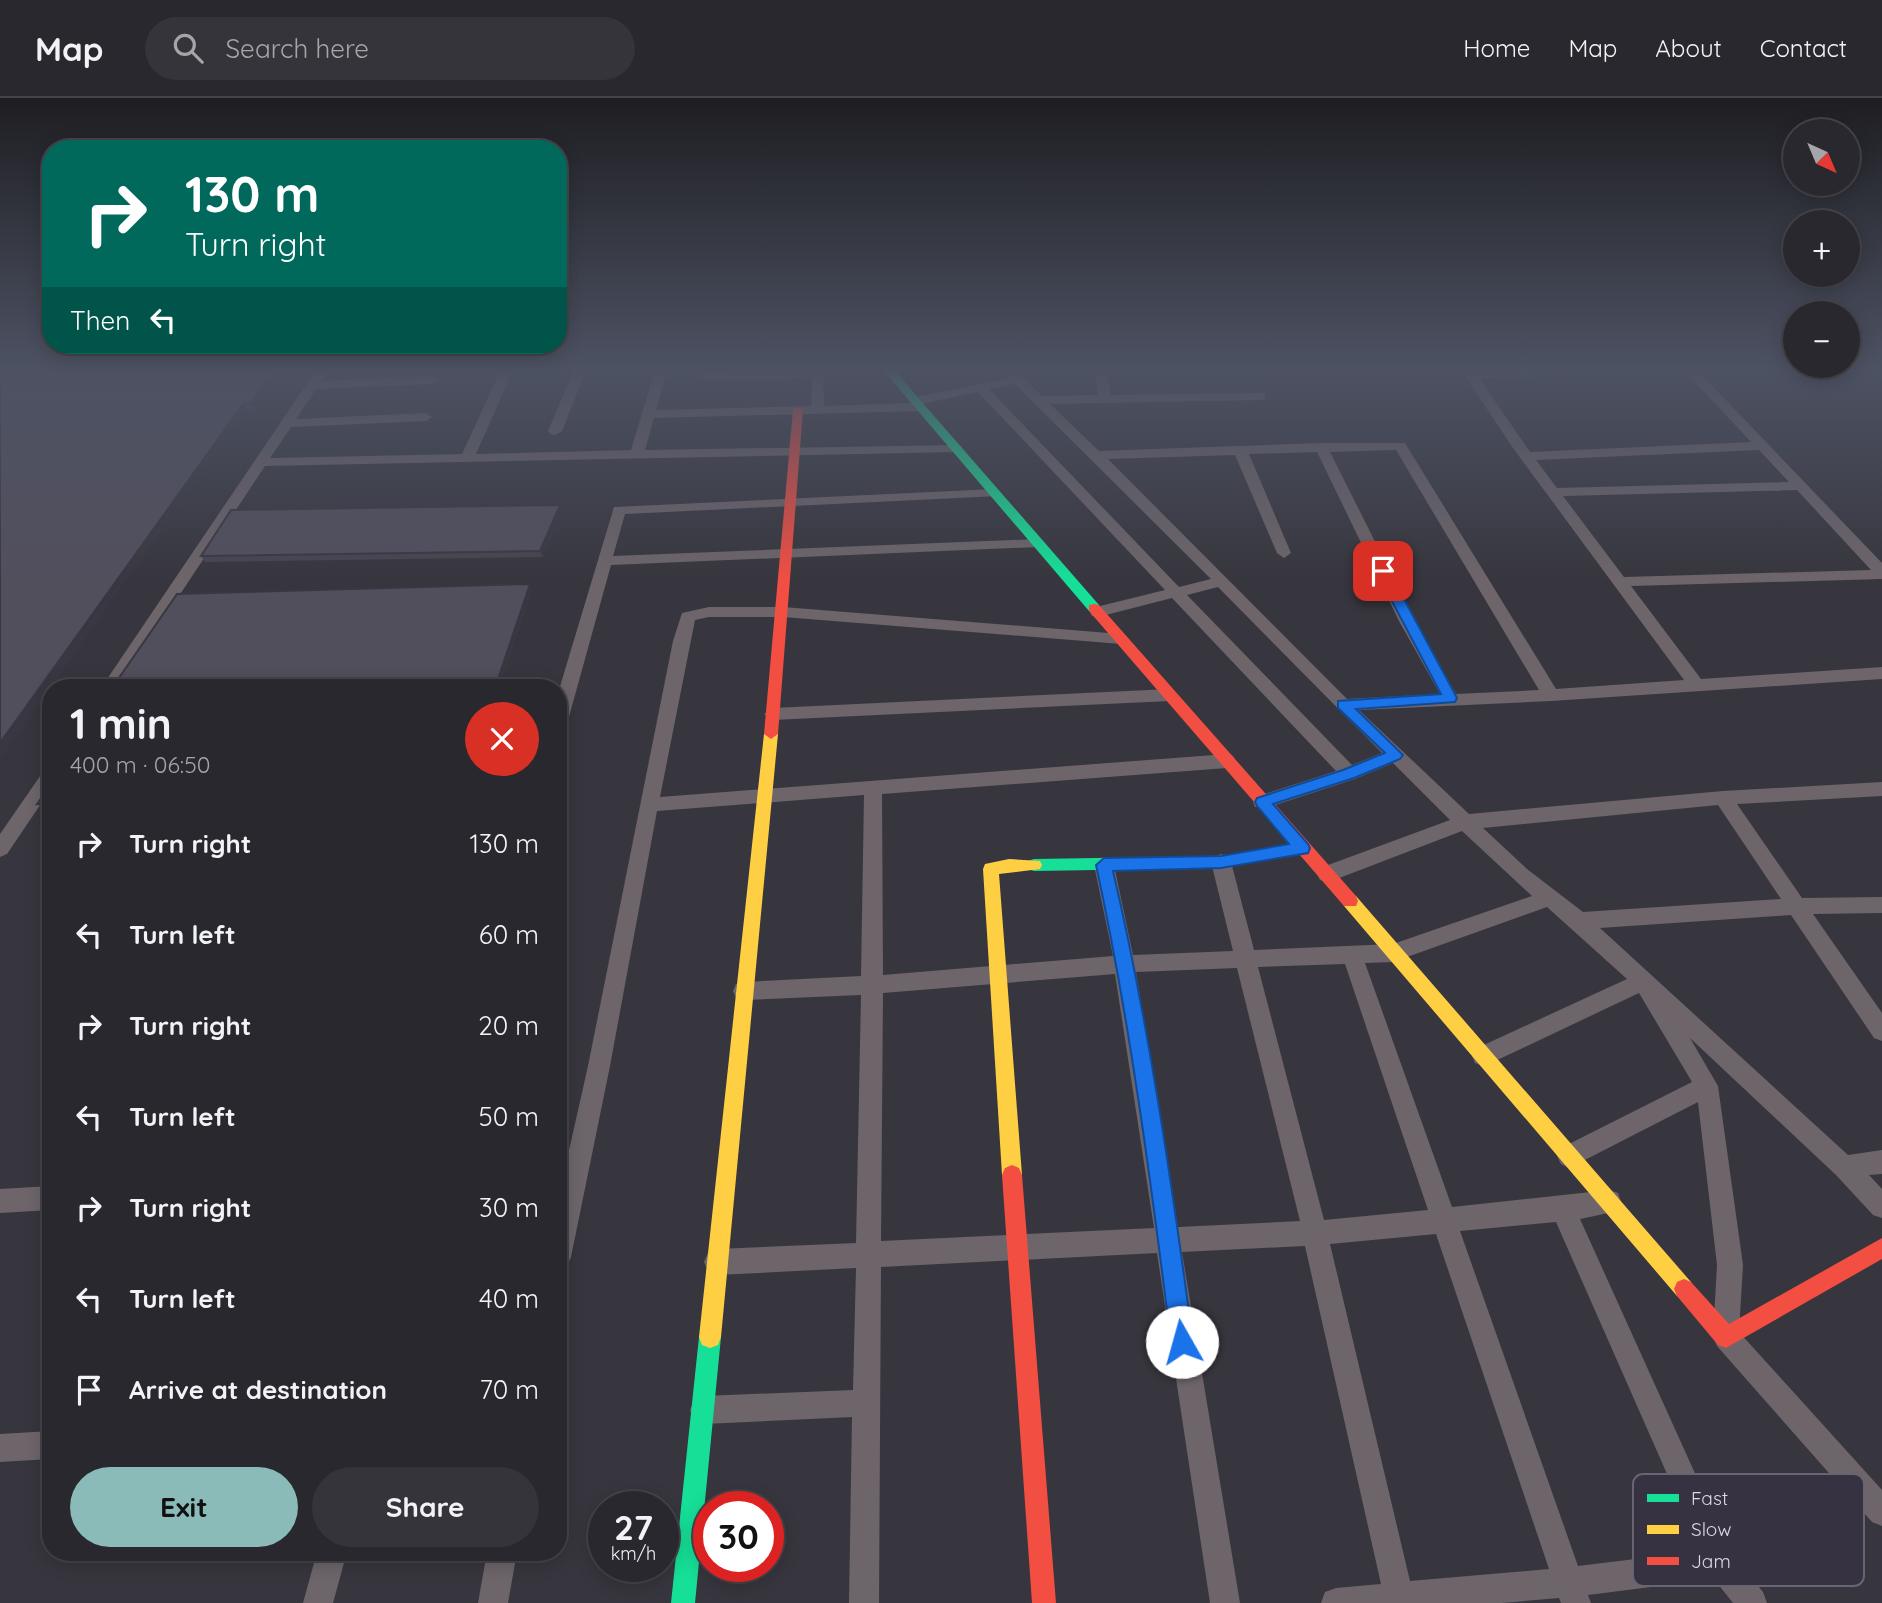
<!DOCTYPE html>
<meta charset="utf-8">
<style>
:root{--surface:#29282e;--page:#35343a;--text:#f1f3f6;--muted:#a5a6aa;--line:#45444a;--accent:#8bbbb9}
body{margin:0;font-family:Quicksand,sans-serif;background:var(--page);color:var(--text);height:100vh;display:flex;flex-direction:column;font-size:26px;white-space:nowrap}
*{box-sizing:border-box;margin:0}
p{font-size:23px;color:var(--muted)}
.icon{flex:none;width:38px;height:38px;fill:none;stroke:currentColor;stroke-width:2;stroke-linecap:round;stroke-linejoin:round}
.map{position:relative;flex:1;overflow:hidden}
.details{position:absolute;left:42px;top:581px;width:525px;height:882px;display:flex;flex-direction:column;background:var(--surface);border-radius:28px;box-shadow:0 4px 18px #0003,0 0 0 2px var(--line)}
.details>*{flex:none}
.guide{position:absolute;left:42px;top:42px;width:525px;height:214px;border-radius:28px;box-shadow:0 4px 18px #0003,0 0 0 2px var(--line);background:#00695c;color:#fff;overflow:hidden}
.needle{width:46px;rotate:136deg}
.fabs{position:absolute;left:1783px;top:21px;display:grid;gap:14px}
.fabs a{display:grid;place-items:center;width:77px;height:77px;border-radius:50%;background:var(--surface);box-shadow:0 4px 18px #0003,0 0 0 2px var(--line);font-size:35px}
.speed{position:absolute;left:588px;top:1393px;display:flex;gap:14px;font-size:35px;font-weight:700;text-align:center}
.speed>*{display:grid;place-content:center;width:91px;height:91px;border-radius:50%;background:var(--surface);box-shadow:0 4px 18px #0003,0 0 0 2px var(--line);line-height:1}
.speed small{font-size:18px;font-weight:400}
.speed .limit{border:10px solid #d22;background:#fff;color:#111}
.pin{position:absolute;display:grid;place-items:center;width:60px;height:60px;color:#fff;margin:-30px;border-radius:14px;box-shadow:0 4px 10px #0006}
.me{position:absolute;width:77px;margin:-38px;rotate:353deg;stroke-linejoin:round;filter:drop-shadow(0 0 5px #0008)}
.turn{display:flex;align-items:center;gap:24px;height:147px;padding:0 28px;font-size:32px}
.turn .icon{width:91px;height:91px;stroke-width:2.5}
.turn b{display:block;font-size:49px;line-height:60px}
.then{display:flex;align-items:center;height:66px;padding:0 28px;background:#0003;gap:14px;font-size:26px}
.round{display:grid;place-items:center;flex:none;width:74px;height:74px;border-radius:37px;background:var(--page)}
.head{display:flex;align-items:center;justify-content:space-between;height:119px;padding:0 28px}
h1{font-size:42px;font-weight:700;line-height:52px}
.action{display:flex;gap:14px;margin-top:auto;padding:14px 28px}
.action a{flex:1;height:80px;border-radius:42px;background:var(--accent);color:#111;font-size:28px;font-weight:700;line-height:80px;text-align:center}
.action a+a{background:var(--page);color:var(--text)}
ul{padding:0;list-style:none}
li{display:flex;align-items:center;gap:21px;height:91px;padding:0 28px}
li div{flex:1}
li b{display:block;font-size:26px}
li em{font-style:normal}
header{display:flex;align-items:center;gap:42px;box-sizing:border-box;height:98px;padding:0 35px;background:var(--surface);border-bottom:2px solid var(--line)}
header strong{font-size:33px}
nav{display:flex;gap:38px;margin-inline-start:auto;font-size:24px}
.search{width:490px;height:63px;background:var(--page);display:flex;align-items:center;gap:18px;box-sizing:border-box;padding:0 24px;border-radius:38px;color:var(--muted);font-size:26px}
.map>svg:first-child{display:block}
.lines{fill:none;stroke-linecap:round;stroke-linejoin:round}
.street{fill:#6d656a;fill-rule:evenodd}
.fast{fill:#16e098;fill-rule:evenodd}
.slow{fill:#ffcf43;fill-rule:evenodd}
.jam{fill:#f24e42;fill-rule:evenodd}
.wall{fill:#474450}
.shaded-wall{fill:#393741}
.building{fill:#524f5d;stroke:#393741;stroke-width:2}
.route{fill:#1a73e8;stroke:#114b97;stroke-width:2}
.key{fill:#363241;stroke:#686472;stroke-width:2}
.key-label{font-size:19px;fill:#dcdae4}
</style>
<header>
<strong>Map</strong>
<div class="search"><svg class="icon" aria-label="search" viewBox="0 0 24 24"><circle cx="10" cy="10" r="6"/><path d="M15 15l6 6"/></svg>Search here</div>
<nav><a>Home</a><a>Map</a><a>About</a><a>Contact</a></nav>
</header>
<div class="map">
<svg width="1882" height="1505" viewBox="0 0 1882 1505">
<rect width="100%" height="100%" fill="#37363e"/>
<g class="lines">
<!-- street -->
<path class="street" d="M316,272H328L321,283L433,278L439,282L433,286L316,291L296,321L426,315L432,319L426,323L291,329L270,360L462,356L501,272H513L476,356L631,352L655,272H667L656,312L811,308L813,279C791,280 708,287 695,277C704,270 801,272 823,272L824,308L910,305L911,300L1009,280L1002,272H1015L1042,298L1098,297L1094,272H1106L1111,297L1265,295V301L1261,302L1050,306L1099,353L1321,345H1405L1556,591L1684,582L1513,350L1461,272H1636L1630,276L1479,280L1530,354L1751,344L1684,272H1697L1882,465V481L1631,488L1701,581L1882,569V581L1551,603L1359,612L1469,716L1723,693L1882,684V698L1737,706L1802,800L1882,799V815L1813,816L1882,915V943L1874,940L1791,817L1600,830L1848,1057L1882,1052V1076L1869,1077L1882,1091V1120L1873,1117L1836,1077L1690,940L1718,988L1743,1167L1739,1234L1882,1392V1428L1872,1424L1717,1248L1713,1239L1717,1167L1698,1004L1577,1066L1569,1070L1561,1066L1557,1058L1561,1050L1692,984L1639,895L1491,965L1483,968L1475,965L1472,958L1475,951L1627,881L1547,809L1393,864L1365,865L1452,1109L1609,1092L1618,1095L1621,1104L1618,1113L1580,1121L1731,1455L1763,1494L1767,1505H1733L1714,1481L1588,1497L1591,1505H1561L1559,1500L1502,1505H1321L1325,1494L1336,1490L1381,1486L1305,1148L1182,1154L1240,1505H1210L1157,1155L881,1169L879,1505H849L852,1319L704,1326L694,1322L690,1312L694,1302L704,1298L853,1292L856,1170L717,1177L708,1173L704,1164L708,1155L717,1151L856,1145L861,897L744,902L736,900L733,893L736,886L744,884L861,878L864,697L657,713L610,968L571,1159L567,1168L558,1171V1101L588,968L673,543L682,515L709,509H783L1121,536L1129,541L1121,546L783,519H709L695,522L660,699L1227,656L1233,658L1236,663L1233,668L1227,670L882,696L883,877L1113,858L1094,767L1097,762L1104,759L1111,762L1114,767L1133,857L1233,853L1211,764L1214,759L1221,756L1228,759L1231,764L1254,852L1393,846L1532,798L1462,733L1334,782L1327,784L1320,782L1317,776L1320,770L1450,722L1393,665L1355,681L1269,709H1255L1253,704L1255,699L1336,673L1172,500L1098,519L1092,518L1090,514L1092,510L1165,492L978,294L921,306L925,309L919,313L654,320L645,352L960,347L962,350L955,354L265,368L118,590H101ZM1015,286L1211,481L1179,489L989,291ZM1396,352L1539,592L1456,596L1415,523L1330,354ZM1759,352L1789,384L1557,390L1536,362ZM1317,354L1399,523L1440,596L1347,601L1108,361L1235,357L1277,455L1284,460L1291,455L1249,356ZM1797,392L1871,472L1624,479L1563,398ZM1218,489L1382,655L1352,667L1187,497ZM1718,707L1781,801L1583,814L1527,771L1483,730ZM1345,866L1428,1112L1324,1122L1258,869ZM1237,870L1300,1123L1178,1129L1136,874ZM1115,876L1154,1130L881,1143L883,895ZM1556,1124L1701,1453L1578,1468L1460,1133ZM1436,1136L1549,1471L1410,1483L1330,1146Z
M574,272H586L562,333L555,337L550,336L548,333Z
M994,391L1001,395L999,398L625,416L613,458L1038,441L1045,445L1038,449L611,467L567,626L558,632V595L614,409Z
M1170,591L1178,597L1170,603L773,622L764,616L773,610Z
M51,669V691L7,756L0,759V736L45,671Z
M51,1088V1112L0,1115V1091Z
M51,1333V1361L0,1364V1336Z
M317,1454H347L333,1505H303Z
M487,1454H517L508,1505H478Z"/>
<!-- fast -->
<path class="fast" d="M883,272H894L1099,507V513H1089Z
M1302,744L1308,746L1310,750L1308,754L1221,770L1034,773L1028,771L1026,767L1028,763L1034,761L1221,758Z
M710,1228L718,1231L721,1239L695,1505H671L699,1239L702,1231Z"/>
<!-- slow -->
<path class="slow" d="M771,631L778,636L721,1239L718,1247L710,1250L702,1247L699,1239L764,636Z
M1009,761L1040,763L1042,767L1040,771L999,776L1022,1077L1019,1084L1012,1087L1005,1084L1002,1077L983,771L985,766Z
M1350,796L1356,798L1691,1184L1694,1191L1691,1198L1684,1201L1677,1198L1344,808L1342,803L1344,798Z"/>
<!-- jam -->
<path class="jam" d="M798,309L803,312L778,636L771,641L764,636L793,312Z
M1094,506L1099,507L1356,798L1358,803L1356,808H1344L1089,513V507Z
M1012,1067L1019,1070L1022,1077L1056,1505H1032L1002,1077L1005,1070Z
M1882,1140V1161L1726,1250L1718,1247L1677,1198L1674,1191L1677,1184L1684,1181L1691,1184L1729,1226Z"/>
</g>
<!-- wall -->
<path class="wall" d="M0,272H280L254,311H247L0,660Z
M560,407L562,413L543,459L205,464L201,458Z
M51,686V711H43L37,706Z"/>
<!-- shaded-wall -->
<path class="shaded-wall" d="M273,272H280L254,311L251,305Z
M244,305L247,311L0,660V645Z
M560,407L562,413L543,459L540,453Z
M530,486L533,492L499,590H495Z"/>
<!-- building -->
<path class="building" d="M0,272H273L251,305H244L0,645Z
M560,407L540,453L201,458L231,412Z
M530,486L495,590H112L177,496Z
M51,686V705L37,706Z"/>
<!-- sky -->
<linearGradient id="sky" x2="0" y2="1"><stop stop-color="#1e1e22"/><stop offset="0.56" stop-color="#4d5263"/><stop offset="1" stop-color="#4d5263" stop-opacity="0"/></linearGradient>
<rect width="1882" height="483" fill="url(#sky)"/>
<!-- route -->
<path class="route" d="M1383,469L1389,473L1457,600L1455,604L1356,611L1403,657L1400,661L1354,680L1273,706L1308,746L1310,750L1308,755L1221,770L1113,773C1149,927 1172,1086 1193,1244L1190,1251L1182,1254L1175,1251L1171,1244C1151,1084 1130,923 1096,767L1104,760L1221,758L1289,746L1257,708L1255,704L1257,700L1343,672L1385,655L1338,610V603L1441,596L1376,473Z"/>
<!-- legend -->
<rect x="1633" y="1376" width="231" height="112" rx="10" class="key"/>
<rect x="1647" y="1396" width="32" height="8" fill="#16e098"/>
<rect x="1647" y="1427" width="32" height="9" fill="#ffcf43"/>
<rect x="1647" y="1459" width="32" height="8" fill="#f24e42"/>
<g class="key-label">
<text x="1691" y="1407">Fast</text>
<text x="1691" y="1438">Slow</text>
<text x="1691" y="1470">Jam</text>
</g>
</svg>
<div class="fabs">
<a><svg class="needle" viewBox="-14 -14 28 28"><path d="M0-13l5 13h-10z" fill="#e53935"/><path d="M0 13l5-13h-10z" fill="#a5a6aa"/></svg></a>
<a>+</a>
<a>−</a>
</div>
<div class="speed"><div>27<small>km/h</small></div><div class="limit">30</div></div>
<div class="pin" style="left:1383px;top:473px;background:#d93025"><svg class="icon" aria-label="arrive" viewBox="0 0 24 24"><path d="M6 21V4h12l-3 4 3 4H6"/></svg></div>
<svg class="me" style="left:1182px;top:1244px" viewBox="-20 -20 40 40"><circle r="19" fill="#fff"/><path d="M0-13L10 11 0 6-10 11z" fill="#1a73e8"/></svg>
<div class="guide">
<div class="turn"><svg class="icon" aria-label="right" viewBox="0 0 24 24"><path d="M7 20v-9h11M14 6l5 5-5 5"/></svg><div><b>130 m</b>Turn right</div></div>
<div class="then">Then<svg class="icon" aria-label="left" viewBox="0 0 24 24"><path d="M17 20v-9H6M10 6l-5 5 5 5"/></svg></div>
</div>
<section class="details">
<div class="head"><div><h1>1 min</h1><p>400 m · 06:50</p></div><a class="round" style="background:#d93025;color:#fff"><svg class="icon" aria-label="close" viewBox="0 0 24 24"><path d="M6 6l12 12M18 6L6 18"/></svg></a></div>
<ul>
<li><svg class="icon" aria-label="right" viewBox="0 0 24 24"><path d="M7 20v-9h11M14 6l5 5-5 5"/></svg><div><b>Turn right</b></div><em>130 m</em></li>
<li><svg class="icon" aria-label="left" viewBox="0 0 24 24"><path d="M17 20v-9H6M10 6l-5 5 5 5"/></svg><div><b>Turn left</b></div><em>60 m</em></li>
<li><svg class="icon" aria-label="right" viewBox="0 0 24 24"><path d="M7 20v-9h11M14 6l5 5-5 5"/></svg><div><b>Turn right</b></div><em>20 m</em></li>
<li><svg class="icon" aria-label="left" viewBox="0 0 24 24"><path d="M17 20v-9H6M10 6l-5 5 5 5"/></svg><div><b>Turn left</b></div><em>50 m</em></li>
<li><svg class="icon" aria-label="right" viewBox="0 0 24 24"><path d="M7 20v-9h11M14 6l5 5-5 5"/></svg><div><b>Turn right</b></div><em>30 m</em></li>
<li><svg class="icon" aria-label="left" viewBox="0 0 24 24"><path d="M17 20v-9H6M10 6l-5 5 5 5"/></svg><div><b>Turn left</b></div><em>40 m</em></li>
<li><svg class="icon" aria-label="arrive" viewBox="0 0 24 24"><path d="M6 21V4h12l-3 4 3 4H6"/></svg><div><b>Arrive at destination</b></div><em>70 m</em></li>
</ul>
<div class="action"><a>Exit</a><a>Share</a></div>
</section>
</div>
